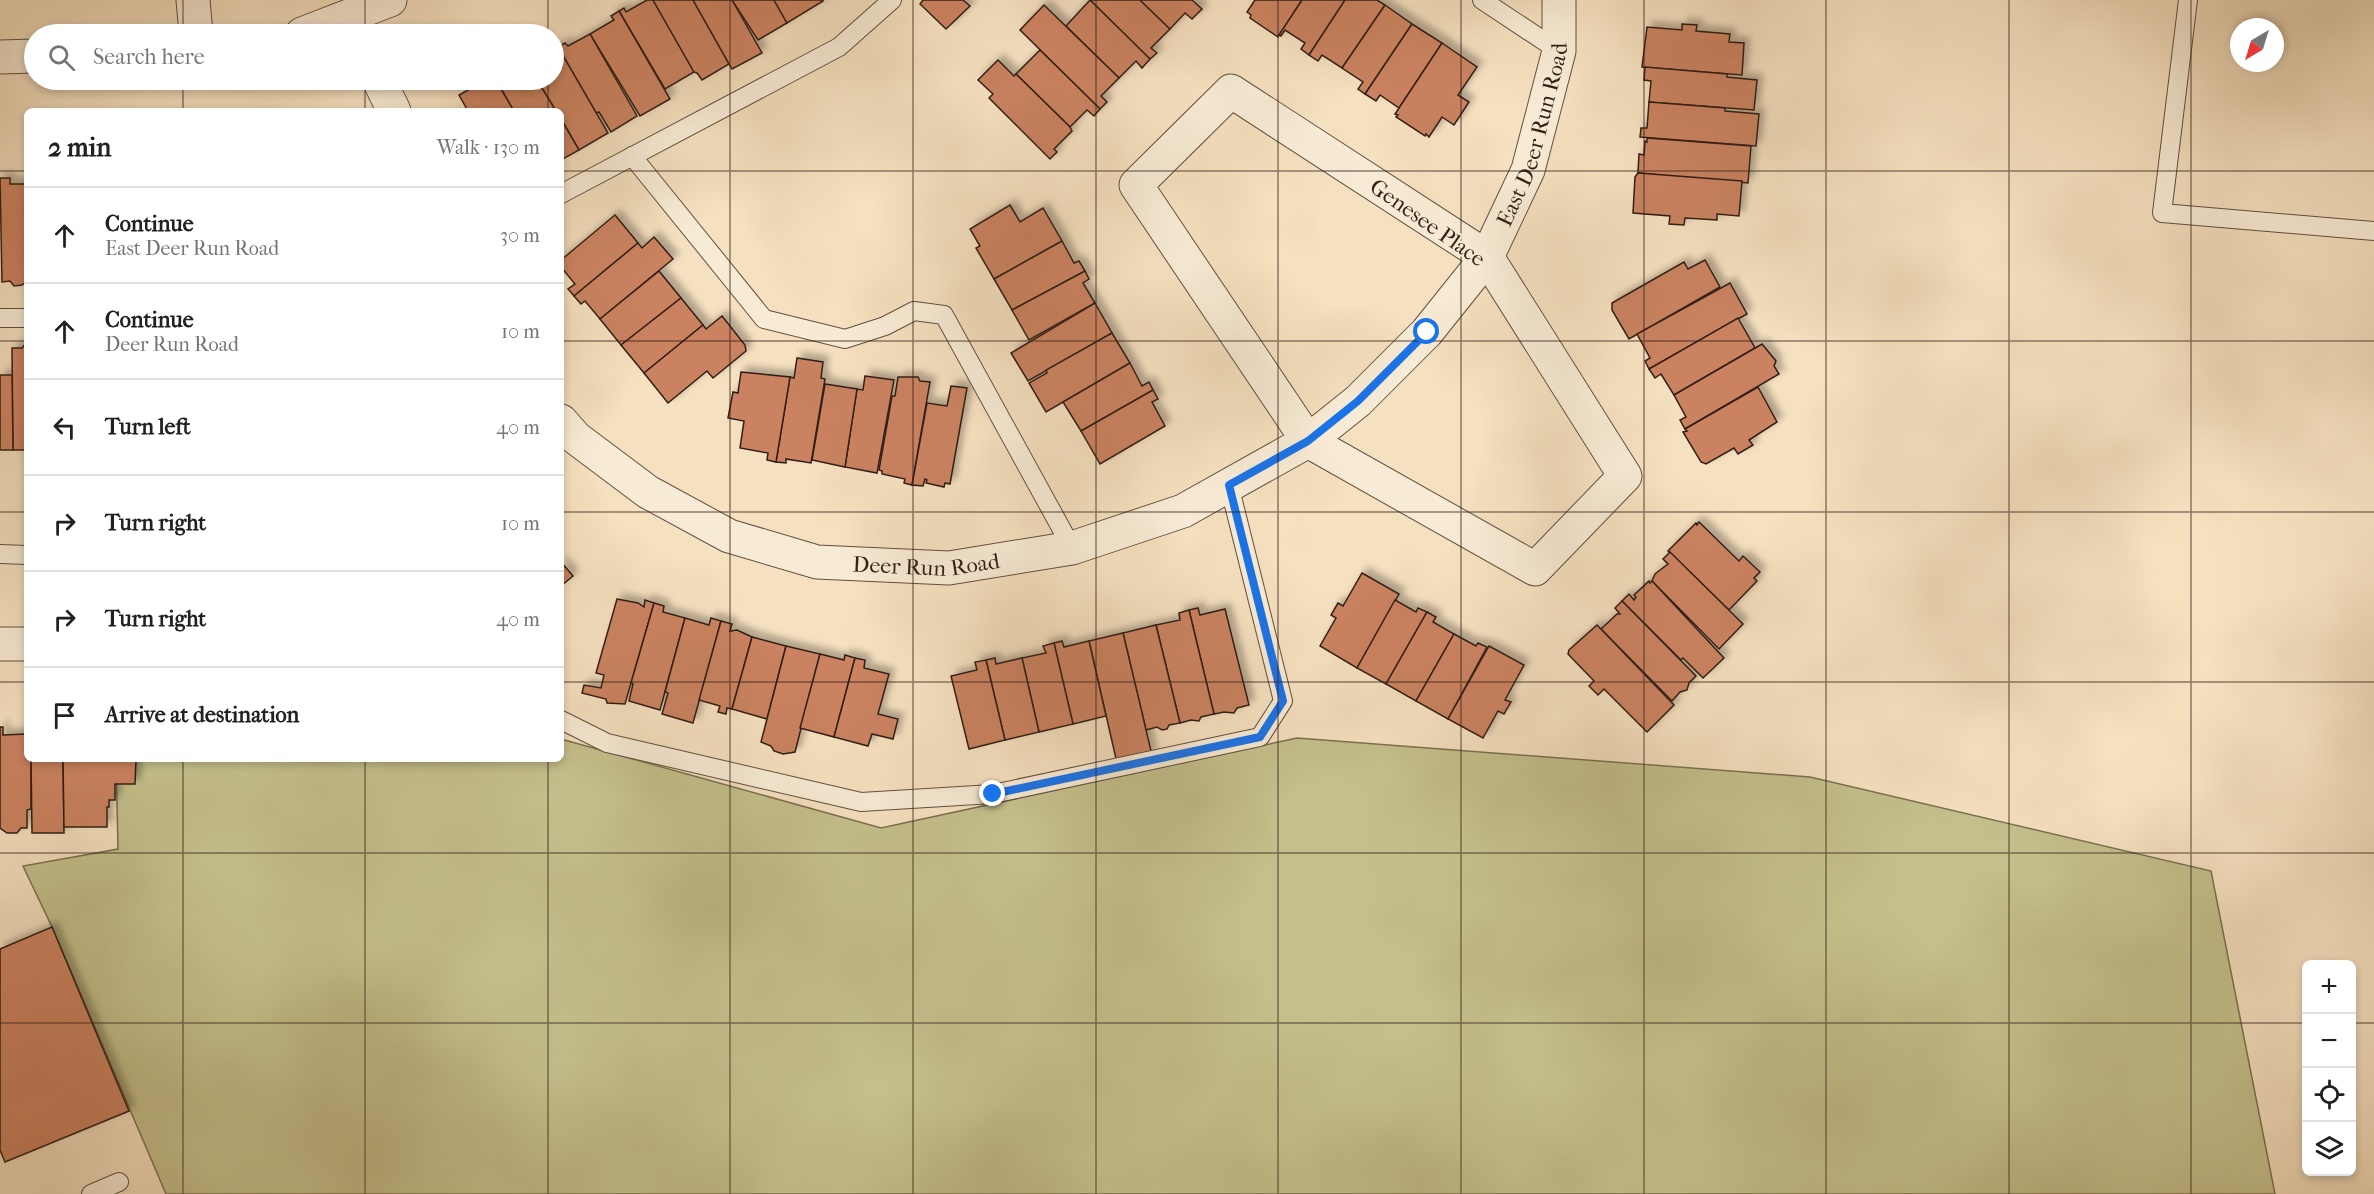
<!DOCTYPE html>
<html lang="en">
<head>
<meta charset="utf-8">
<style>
  body { margin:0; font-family:"IM FELL French Canon",serif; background:#f2f2f2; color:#202124 }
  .controls { position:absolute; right:18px; bottom:18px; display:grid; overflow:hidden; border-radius:9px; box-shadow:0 3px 9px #0003 }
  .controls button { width:54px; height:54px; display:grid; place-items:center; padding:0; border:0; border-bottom:2px solid #e0e0e0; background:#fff; color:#202124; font:30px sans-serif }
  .compass { position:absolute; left:2230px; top:18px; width:54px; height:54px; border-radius:50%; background:#fff; box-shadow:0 3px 9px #0003; rotate:218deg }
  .stop { position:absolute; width:18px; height:18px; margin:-14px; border:4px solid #1a73e8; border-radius:50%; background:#fff }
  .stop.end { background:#1a73e8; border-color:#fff; box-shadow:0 2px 6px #0008 }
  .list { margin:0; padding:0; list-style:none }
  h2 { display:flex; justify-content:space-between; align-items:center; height:78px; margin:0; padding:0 24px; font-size:26px }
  h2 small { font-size:20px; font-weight:400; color:#757577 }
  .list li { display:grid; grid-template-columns:39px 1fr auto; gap:18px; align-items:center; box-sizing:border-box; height:96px; padding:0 24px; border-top:2px solid #e0e0e0 }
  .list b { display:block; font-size:22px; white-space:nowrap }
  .list p { margin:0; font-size:20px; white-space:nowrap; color:#757577 }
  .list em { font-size:20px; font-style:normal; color:#757577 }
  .icon { flex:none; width:33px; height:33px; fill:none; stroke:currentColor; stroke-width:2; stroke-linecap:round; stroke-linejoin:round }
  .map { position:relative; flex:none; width:2374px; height:1194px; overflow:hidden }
  .search { position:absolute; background:#fff; box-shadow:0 3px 9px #0003; left:24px; top:24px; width:540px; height:66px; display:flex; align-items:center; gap:15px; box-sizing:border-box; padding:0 21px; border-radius:33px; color:#757577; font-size:22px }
  .panel { position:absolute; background:#fff; box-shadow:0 3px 9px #0003; left:24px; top:108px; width:540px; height:654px; border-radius:9px }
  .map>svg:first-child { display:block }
  .green { fill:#c4c08c; stroke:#7a7050; stroke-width:1.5 }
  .building { fill:#ca8261; stroke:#311f15; stroke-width:1.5; filter:url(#shadow) }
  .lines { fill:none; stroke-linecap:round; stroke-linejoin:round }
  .lane-casing { stroke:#624f40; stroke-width:20 }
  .street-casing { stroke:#624f40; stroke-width:35 }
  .lane { stroke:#f8ebd5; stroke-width:18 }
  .street { stroke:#f8ebd5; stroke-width:33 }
  .route { stroke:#1a73e8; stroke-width:8 }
  .grid { fill:none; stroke:#311f15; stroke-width:1.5; stroke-opacity:0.55 }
  .labels { text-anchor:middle; stroke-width:4.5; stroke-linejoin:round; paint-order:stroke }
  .street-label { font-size:22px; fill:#311f15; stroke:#f8ebd5 }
</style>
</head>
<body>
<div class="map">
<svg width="2374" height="1194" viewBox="0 0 2374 1194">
  <defs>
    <filter id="shadow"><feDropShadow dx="5.5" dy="-5.5" stdDeviation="3" flood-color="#0004"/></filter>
  </defs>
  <rect width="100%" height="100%" fill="#f5e0bf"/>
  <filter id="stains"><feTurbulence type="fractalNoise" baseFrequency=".00333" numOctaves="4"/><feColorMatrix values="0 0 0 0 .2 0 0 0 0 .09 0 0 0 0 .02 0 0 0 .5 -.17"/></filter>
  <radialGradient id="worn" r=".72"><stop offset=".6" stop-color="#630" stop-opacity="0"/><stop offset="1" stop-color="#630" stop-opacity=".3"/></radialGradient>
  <path class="green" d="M1297 738 1810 777 2211 871 2275 1194H166L52 927 23 866 118 849 116 759H561V739L881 828Z"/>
  <g class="building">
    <path d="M647 0H653L694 72 665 89 619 11 624 8 626 12Z"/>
    <path d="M653 0H693L729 64 702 80 697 73 694 72Z"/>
    <path d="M693 0H732L762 53 732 69Z"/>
    <path d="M732 0H774L787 23 758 40Z"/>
    <path d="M774 0H823V1L787 23Z"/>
    <path d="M923 0H963L970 6 946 29 920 4Z"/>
    <path d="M1090 0H1140L1170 29 1151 48 1157 53 1150 59Z"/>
    <path d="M1090 0 1150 59 1142 68 1136 61 1119 78 1066 26Z"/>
    <path d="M1140 0H1192L1202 9 1192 19 1185 13 1170 29Z"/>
    <path d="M1255 0H1302L1278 37 1250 18 1251 15 1247 12Z"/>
    <path d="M1302 0H1345L1309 55 1301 49 1305 43 1285 30 1281 36 1279 35Z"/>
    <path d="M1345 0H1377L1385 5 1342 68 1322 55 1318 61 1309 55Z"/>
    <path d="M1044 5 1119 78 1101 96 1107 102 1100 109 1020 30Z"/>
    <path d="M1385 5 1412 24 1365 94 1358 89 1363 82 1342 68Z"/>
    <path d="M619 11 670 99 640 116 590 34 614 20 611 16Z"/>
    <path d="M1412 24 1442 43 1399 108 1380 95 1376 101 1365 94Z"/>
    <path d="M1682 24 1697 25 1696 31 1730 34 1729 42 1744 43 1742 75 1642 67 1647 27 1682 30Z"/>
    <path d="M590 34 637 116 611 132 599 112 596 113 558 47 565 43 568 46Z"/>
    <path d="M1442 43 1477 67 1458 95 1469 102 1454 125 1442 117 1429 137 1426 134 1425 136 1396 117 1398 115 1395 114Z"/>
    <path d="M558 47 608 133 579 150 561 119V111H556L537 80H554V50Z"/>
    <path d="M1040 50 1100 109 1094 116 1087 110 1070 127 1016 74Z"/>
    <path d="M998 60 1014 76 1016 74 1070 127 1072 131 1054 149 1057 152 1050 159 989 98 993 94 978 80Z"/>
    <path d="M1645 67 1727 74V77L1757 80 1754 110 1649 102 1651 81 1644 80Z"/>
    <path d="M486 80H496L514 111H468L459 95Z"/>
    <path d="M496 80H537L556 111H514Z"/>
    <path d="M1649 102 1725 108V111L1759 114 1756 146 1640 137 1641 128H1647Z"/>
    <path d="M561 119 579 150 561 160Z"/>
    <path d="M1647 138 1751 146 1748 183 1638 173 1639 154 1644 155 1645 141 1647 142Z"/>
    <path d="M1638 173 1742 181 1739 216 1717 214V220L1685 218 1684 225 1669 224 1670 216 1633 213 1635 177Z"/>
    <path d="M0 178H10V184H27V281L22 285 14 286 10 281 2 282Z"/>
    <path d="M1010 205 1020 222 1043 208 1062 241 994 279 976 248 980 246 970 229Z"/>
    <path d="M615 215 638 243 574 296 568 289 575 284 561 267V260Z"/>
    <path d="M654 237 673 259 600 319 585 301 581 304 574 296 638 243 642 248Z"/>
    <path d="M1062 241 1074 263 1079 261 1085 271 1012 310 994 279Z"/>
    <path d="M1705 260 1720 287 1629 339 1612 310V303L1684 262 1688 269Z"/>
    <path d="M659 271 681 298 621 345 600 319Z"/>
    <path d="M1085 271 1089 279 1083 283 1095 303 1029 340 1012 310Z"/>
    <path d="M1730 283 1747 314 1649 369 1645 361 1650 358 1637 334Z"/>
    <path d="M681 298 703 325 644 373 621 345Z"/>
    <path d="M1095 303 1112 333 1028 381 1011 353Z"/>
    <path d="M722 316 745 345 746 351 713 378 707 371 668 403 644 373 703 325 706 329Z"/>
    <path d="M1738 318 1755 348 1674 395 1661 374 1655 378 1649 369Z"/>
    <path d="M1112 333 1130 363 1046 412 1029 383 1047 373 1046 370Z"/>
    <path d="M26 343 27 450H13L12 348H22Z"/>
    <path d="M1762 344 1776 361 1774 366 1779 374 1685 429 1680 420 1686 417 1674 395Z"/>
    <path d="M797 358 823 362 821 378 825 379 811 463 786 459V463L776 462 790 377 794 378Z"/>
    <path d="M1130 363 1142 386 1149 382 1153 390 1081 431 1063 402Z"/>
    <path d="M741 372 790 377 776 462 767 460 768 453 740 448 744 421 728 418 733 392 738 393Z"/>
    <path d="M0 375H12L13 450H0Z"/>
    <path d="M865 376 894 380 877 473 845 467 857 389 863 390Z"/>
    <path d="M898 377H918L920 381 930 382 912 485 904 483 905 479 882 474V471L879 470 892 396H895Z"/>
    <path d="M825 384 857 389 845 467 812 460Z"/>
    <path d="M951 386 967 388 950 484 945 483 944 487 926 483 927 480 925 479 923 486 912 485 927 403 947 406Z"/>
    <path d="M1758 387 1777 422 1749 440 1753 445 1738 454 1734 448 1706 464 1701 462 1683 432 1687 431 1685 429Z"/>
    <path d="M1153 390 1158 399 1152 402 1165 426 1100 464 1081 431Z"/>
    <path d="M1699 522 1739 561 1743 556 1760 572 1754 578 1757 581 1729 610 1668 551 1696 523 1697 525Z"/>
    <path d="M1670 552 1743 624 1719 649 1652 581 1655 574 1668 564 1663 559Z"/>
    <path d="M561 562 573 576 561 586Z"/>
    <path d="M1362 573 1399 594 1357 668 1320 646 1336 618 1331 615 1338 603 1343 606Z"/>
    <path d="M1649 581 1650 583 1652 581 1724 658 1703 678 1683 658 1681 660 1622 601 1629 594 1634 600 1636 597 1634 595Z"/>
    <path d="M617 599 638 603 644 607 645 600 654 603 625 704 607 703 606 699 582 693 584 685 601 688 604 675 596 673Z"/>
    <path d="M1395 600 1416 612 1418 608 1427 612 1386 684 1357 668Z"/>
    <path d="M1622 601 1696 676 1689 683 1687 690 1680 692 1672 701 1601 629 1617 614H1620L1615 608Z"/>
    <path d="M654 603 664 606 663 612 685 618 660 710 629 701 633 684 631 683Z"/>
    <path d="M1198 608 1200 615 1225 609 1249 705 1237 708 1234 713 1224 712 1214 714 1189 610Z"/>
    <path d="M1189 610 1214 714 1201 717 1199 721 1191 720 1180 723 1156 625 1180 620 1179 613Z"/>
    <path d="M1427 612 1436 617 1433 622 1454 634 1416 701 1386 684Z"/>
    <path d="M685 618 709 625 711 618 721 621 693 723 662 714 668 693 665 692Z"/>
    <path d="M721 621 732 624 730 631 737 630 752 637 732 709 727 708 726 714 718 712 720 706 699 700Z"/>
    <path d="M1156 625 1180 723 1169 725 1167 729 1162 730 1157 727 1146 730 1123 633Z"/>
    <path d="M1597 625 1674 705 1647 732 1604 689 1598 695 1589 686 1594 681 1568 654 1569 650Z"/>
    <path d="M1123 633 1152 755 1117 763 1089 641Z"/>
    <path d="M1454 634 1476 646 1478 643 1487 647 1448 719 1416 701Z"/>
    <path d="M752 637 786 646 767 719 732 709Z"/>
    <path d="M1062 641 1064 647 1089 641 1106 716 1073 724 1054 643Z"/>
    <path d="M1054 643 1073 724 1039 732 1022 658 1046 653 1043 646Z"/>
    <path d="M786 646 820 654 795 752 783 754 774 751 771 746 761 742Z"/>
    <path d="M1489 646 1524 665 1505 700 1511 702 1504 714 1498 711 1483 738 1448 719Z"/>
    <path d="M820 654 844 660 845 655 855 658 834 737 800 728Z"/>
    <path d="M855 658 865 660 864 668 889 674 878 714 898 719 893 739 872 734 868 746 834 737Z"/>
    <path d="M995 658 996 664 1022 658 1039 732 1005 740 986 660Z"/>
    <path d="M986 660 1005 740 969 749 951 676 977 670 975 662Z"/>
    <path d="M0 727H3V735L27 734V759H31V809L27 810V828H21L17 833H7L0 828Z"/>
    <path d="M31 759H63L64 833H32Z"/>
    <path d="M63 759 136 761 135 784H115V800H109V807H107V827H64Z"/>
    <path d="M52 927 129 1111 5 1162 0 1150V949Z"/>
  </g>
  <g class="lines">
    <g class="lane-casing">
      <g id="lane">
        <path d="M1482 0 1559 51"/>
        <path d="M2188 0 2162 213 2374 231"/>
        <path d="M632 156 764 319 845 339 885 326 914 311 944 315 1072 548"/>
        <path d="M561 194 839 47 892 0"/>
        <path d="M0 318H27"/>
        <path d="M0 554 27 555"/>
        <path d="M561 720 607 743 861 802 993 794 1260 737 1283 701 1229 485"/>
        <path d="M91 1194 119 1182"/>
      </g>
    </g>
    <g class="street-casing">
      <g id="street">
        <path d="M193 0 196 34"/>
        <path d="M302 34 390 0"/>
        <path d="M0 57 34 56"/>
        <path d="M379 80 394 111"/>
        <path d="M1231 91 1487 257 1625 476 1535 569 1308 441 1136 185Z"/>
        <path id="s1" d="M561 421 576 438 648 492 729 536 817 562 949 568 1072 548 1183 511 1308 441 1358 401 1427 332 1487 257 1528 170 1559 51V0"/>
        <path d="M0 644H27"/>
      </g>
    </g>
    <use href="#lane" class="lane"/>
    <use href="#street" class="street"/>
  </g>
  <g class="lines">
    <path class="route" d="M993 794 1260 737 1283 701 1229 485 1308 441 1358 401 1427 332"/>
  </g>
  <path class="grid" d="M183 0V34M365 0V34M548 0V34M730 0V1194M913 0V1194M1096 0V1194M1278 0V1194M1461 0V1194M1644 0V1194M1826 0V1194M2009 0V1194M2191 0V1194M183 80V111M365 80V111M548 80V111M0 171H27M561 171H2374M0 341H27M561 341H2374M0 512H27M561 512H2374M0 682H27M561 682H2374M183 759V1194M365 759V1194M548 759V1194M0 853H2374M0 1023H2306M2352 1023H2374"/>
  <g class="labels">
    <g class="street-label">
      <text dy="8" stroke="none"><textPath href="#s1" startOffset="1203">East Deer Run Road</textPath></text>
      <text transform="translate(1428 222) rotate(35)" y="8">Genesee Place</text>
      <text dy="8" stroke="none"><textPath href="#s1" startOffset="406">Deer Run Road</textPath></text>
    </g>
  </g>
  <rect width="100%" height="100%" filter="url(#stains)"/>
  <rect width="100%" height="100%" fill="url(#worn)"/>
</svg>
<div class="controls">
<button>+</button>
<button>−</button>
<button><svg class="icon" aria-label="locate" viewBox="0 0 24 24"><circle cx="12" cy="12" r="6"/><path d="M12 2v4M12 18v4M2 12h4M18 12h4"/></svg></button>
<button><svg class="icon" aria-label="layers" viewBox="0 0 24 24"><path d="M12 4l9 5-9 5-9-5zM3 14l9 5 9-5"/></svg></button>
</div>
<svg class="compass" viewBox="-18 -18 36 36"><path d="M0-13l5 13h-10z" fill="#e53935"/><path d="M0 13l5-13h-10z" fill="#757577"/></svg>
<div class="stop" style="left:1427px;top:332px"></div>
<div class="stop end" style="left:993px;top:794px"></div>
<div class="search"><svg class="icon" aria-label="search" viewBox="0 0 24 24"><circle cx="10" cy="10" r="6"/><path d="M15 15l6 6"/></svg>Search here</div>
<section class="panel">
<h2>2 min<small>Walk · 130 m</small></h2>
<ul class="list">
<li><svg class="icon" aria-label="ahead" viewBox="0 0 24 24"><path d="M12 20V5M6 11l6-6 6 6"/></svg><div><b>Continue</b><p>East Deer Run Road</p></div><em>30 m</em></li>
<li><svg class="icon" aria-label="ahead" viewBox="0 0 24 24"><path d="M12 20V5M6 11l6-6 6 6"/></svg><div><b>Continue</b><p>Deer Run Road</p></div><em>10 m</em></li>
<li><svg class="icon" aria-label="left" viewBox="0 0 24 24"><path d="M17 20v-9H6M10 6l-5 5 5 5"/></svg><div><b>Turn left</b></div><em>40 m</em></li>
<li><svg class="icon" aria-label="right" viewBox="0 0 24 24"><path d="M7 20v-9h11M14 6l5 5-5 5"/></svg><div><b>Turn right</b></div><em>10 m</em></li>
<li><svg class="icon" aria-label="right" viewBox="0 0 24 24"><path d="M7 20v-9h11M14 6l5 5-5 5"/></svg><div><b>Turn right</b></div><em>40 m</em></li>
<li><svg class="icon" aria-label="arrive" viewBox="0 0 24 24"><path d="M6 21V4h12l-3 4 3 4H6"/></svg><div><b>Arrive at destination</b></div></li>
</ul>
</section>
</div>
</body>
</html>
